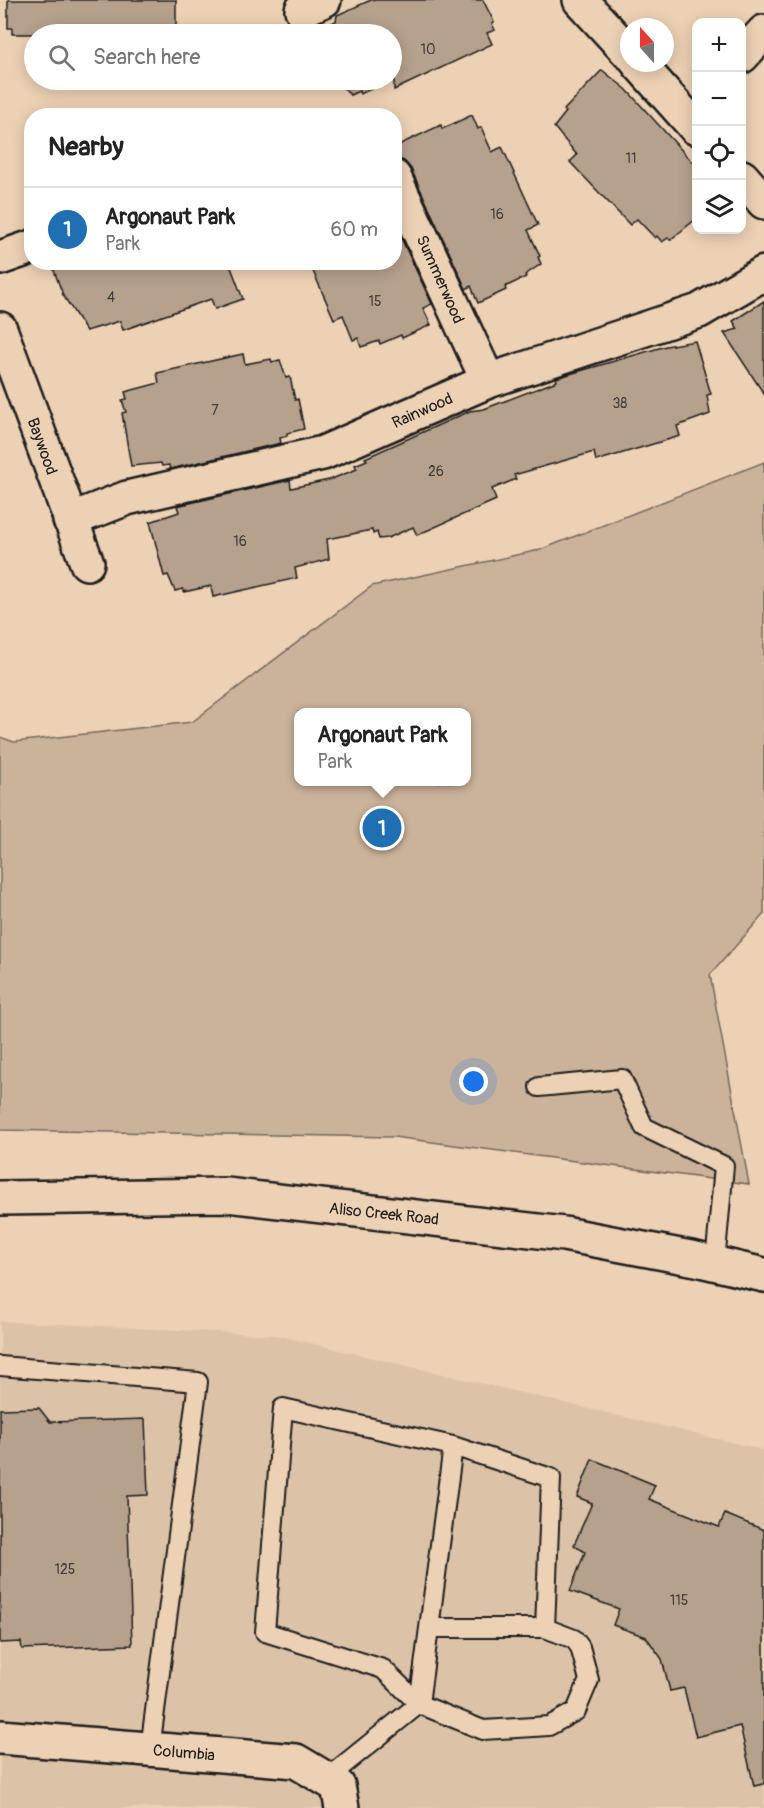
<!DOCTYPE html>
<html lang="en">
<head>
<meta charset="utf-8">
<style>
  body { margin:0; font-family:Pangolin,sans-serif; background:#f2f2f2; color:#222 }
  .controls { position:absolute; right:18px; top:18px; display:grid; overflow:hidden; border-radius:12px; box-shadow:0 3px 15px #0003 }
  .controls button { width:54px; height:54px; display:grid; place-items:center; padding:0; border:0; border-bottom:2px solid #e0e0e0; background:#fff; color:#222; font:30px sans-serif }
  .compass { position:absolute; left:620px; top:18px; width:54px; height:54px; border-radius:50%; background:#fff; box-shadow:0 3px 15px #0003; rotate:339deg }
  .you { position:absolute; left:474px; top:1082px; width:21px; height:21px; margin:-15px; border:4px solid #fff; border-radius:50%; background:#1a73e8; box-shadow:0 0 0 9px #1a73e833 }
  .badge { display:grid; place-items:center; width:39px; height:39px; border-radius:50%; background:#1f6fb2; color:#fff; font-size:20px; font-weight:700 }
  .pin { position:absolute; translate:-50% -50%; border:3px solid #fff; box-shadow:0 2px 6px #0006 }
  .popup { position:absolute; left:294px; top:708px; width:177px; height:78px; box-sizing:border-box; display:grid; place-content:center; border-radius:12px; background:#fff; filter:drop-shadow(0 2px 4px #0005); font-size:20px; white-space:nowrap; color:#767676 }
  .popup b { font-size:22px; color:#222 }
  .popup::after { content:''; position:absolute; left:50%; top:100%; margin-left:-12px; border:12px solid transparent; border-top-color:#fff }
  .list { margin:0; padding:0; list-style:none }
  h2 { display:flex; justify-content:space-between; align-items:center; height:78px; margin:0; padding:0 24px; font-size:26px }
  h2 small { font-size:20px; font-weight:400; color:#767676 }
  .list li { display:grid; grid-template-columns:39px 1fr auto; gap:18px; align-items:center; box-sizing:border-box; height:84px; padding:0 24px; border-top:2px solid #e0e0e0 }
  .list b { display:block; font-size:22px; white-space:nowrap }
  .list p { margin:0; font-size:20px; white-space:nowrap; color:#767676 }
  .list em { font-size:20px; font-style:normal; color:#767676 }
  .icon { flex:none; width:33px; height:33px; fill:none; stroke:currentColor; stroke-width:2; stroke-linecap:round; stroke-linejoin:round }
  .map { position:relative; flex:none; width:764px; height:1808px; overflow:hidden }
  .search { position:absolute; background:#fff; box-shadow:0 3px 15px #0003; left:24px; top:24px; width:378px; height:66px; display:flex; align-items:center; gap:15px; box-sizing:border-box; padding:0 21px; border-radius:33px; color:#767676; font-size:22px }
  .panel { position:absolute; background:#fff; box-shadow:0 3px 15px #0003; left:24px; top:108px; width:378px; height:162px; border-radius:24px }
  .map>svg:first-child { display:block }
  .built { fill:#dcc3a8 }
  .green { fill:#cbb39b; stroke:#74685c; stroke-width:1.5; fill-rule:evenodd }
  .building { fill:#b6a18d; stroke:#1c1c1c; stroke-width:1.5 }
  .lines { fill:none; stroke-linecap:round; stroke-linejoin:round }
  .service-casing { stroke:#1c1c1c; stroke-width:22 }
  .minor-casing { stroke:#1c1c1c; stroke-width:38 }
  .tertiary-casing { stroke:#1c1c1c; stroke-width:38 }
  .secondary-casing { stroke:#1c1c1c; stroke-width:38 }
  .service { stroke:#edd1b4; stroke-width:18 }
  .minor { stroke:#edd1b4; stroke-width:33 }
  .tertiary { stroke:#edd1b4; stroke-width:33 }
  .secondary { stroke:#edd1b4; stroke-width:33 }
  .labels { text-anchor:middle; stroke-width:4.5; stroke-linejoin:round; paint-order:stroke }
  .number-label { font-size:14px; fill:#423d38 }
  .street-label { font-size:16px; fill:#1c1c1c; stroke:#edd1b4 }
</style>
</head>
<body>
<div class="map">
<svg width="764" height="1808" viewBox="0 0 764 1808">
  <rect width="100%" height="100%" fill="#edd1b4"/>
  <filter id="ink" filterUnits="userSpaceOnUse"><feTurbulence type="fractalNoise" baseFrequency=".0167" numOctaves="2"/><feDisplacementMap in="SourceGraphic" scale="12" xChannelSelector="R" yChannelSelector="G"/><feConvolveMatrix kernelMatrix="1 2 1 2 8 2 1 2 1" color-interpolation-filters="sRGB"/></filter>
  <g filter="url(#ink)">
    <path class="built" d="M0 1321 276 1335 764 1450V1808H0Z"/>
    <path class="green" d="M764 462V914L710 975 749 1184 394 1137 0 1130V737L14 742 192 722 372 586 540 550ZM298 712H466V782H298Z"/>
    <g class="building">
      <path d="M8 0H176V31L173 32V34H12V28H8Z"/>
      <path d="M371 0H483L494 22 492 24 495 30 487 33 492 44 394 90V79L360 94 359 91 350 95 337 80H392V34H316L315 31 336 21 337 15Z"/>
      <path d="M602 70 626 89 696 166V219L670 240 668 238 662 242 657 236 655 238 637 219 630 225 570 162 577 155 554 127 566 112 564 110Z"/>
      <path d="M472 115 478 129 481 127 492 152 502 147 538 225 528 230 540 256 538 257 541 264 525 275 526 277 505 287 506 290 478 303 471 286 466 289 411 169 404 161 394 158V147L441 125 442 129Z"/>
      <path d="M394 223 432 304 423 308 431 325 402 338 401 335 380 344 379 341 361 347 358 338 353 340 343 315 334 319 309 262H394Z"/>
      <path d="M51 262H229L243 299 215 309 211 299 123 330 120 321 86 331 63 295Z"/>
      <path d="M764 301V394L724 333 738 329 733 321Z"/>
      <path d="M695 341 711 394 707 395 710 414 677 426 680 436 596 461 594 452 514 475 516 479 492 489 496 500 417 535 413 527 388 538 379 539 377 532 373 534 372 530 327 539 329 559 295 568 297 578 213 597 211 586 184 592 183 589 175 591 168 575 164 576 150 522 179 512 177 506 290 480 291 488 329 480 357 469 355 465 367 460 365 458 470 411 484 409 557 381 556 378 666 346Z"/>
      <path d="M243 354 245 364 271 359 272 362 280 360 286 378 290 377 295 400 298 399 304 429 287 433V436L280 438 281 443 170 469 169 465 162 466 161 463 131 466 122 413 126 412 122 400 127 399 125 392 159 383 157 373Z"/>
      <path d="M39 1408 50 1422 145 1419 148 1495 127 1496 132 1645 22 1649 21 1642 0 1643V1409Z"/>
      <path d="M592 1459 655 1485 649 1499 719 1527 725 1514 764 1530V1784L754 1786 740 1726 696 1737 684 1688 670 1691 662 1659 646 1637 613 1625 619 1609 570 1591 585 1552 574 1545 592 1503 577 1497Z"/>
    </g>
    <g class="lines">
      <g class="service-casing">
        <g id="service">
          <path d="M539 1087 622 1079 644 1127 724 1166 715 1263"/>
          <path d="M0 1366 198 1382 150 1749"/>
          <path d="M430 1628H545"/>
          <path d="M326 1779 419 1704 383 1669 265 1632 283 1408 453 1446 551 1478 545 1628 574 1639 580 1647 589 1680 576 1711 549 1726 483 1730 419 1704 453 1446"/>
        </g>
      </g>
      <g class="minor-casing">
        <g id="minor">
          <path d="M580 0 629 53"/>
          <path d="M302 10 324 0"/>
          <path d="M742 56 764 32"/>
          <path d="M638 63 696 128"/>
          <path d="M394 177 488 381"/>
          <path d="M742 177 764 202"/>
          <path d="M0 258 32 247"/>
          <path d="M0 329 87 563"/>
          <path d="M70 520 127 498 323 453 488 381 699 311 764 273"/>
        </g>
      </g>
      <g class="tertiary-casing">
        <path id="tertiary" d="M0 1737 296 1761 338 1786 342 1808"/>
      </g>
      <g class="secondary-casing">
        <path id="secondary" d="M0 1198 227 1195 564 1234 696 1259 764 1275"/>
      </g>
      <use href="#service" class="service"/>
      <use href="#minor" class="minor"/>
      <use href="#tertiary" class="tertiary"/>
      <use href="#secondary" class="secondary"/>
    </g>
  </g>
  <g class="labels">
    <g class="number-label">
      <text x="428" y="54">10</text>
      <text x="631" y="163">11</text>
      <text x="497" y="219">16</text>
      <text x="111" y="302">4</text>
      <text x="375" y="306">15</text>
      <text x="620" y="408">38</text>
      <text x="215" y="415">7</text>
      <text x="436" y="476">26</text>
      <text x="240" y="546">16</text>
      <text x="65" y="1574">125</text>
      <text x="679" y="1605">115</text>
    </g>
    <g class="street-label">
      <text transform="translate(441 279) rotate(66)" y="6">Summerwood</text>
      <text transform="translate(422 410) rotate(-24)" y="6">Rainwood</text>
      <text transform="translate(43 446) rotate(70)" y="6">Baywood</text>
      <text transform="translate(384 1213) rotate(6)" y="6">Aliso Creek Road</text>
      <text transform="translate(184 1752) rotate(5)" y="6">Columbia</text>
    </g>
  </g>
</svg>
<div class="controls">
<button>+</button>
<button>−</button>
<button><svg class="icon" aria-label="locate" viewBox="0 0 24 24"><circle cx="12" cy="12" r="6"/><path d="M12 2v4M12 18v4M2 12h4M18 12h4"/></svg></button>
<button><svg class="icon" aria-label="layers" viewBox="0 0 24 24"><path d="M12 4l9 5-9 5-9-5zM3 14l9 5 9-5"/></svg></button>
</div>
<svg class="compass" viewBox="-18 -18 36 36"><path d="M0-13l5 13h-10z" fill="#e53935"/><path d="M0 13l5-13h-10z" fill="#767676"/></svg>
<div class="you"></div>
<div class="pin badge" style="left:382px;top:828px">1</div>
<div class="popup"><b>Argonaut Park</b>Park</div>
<div class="search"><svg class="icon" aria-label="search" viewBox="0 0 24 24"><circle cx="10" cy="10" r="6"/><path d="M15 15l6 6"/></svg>Search here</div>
<section class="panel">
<h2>Nearby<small></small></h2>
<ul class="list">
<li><span class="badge">1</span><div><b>Argonaut Park</b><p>Park</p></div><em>60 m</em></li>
</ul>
</section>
</div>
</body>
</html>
